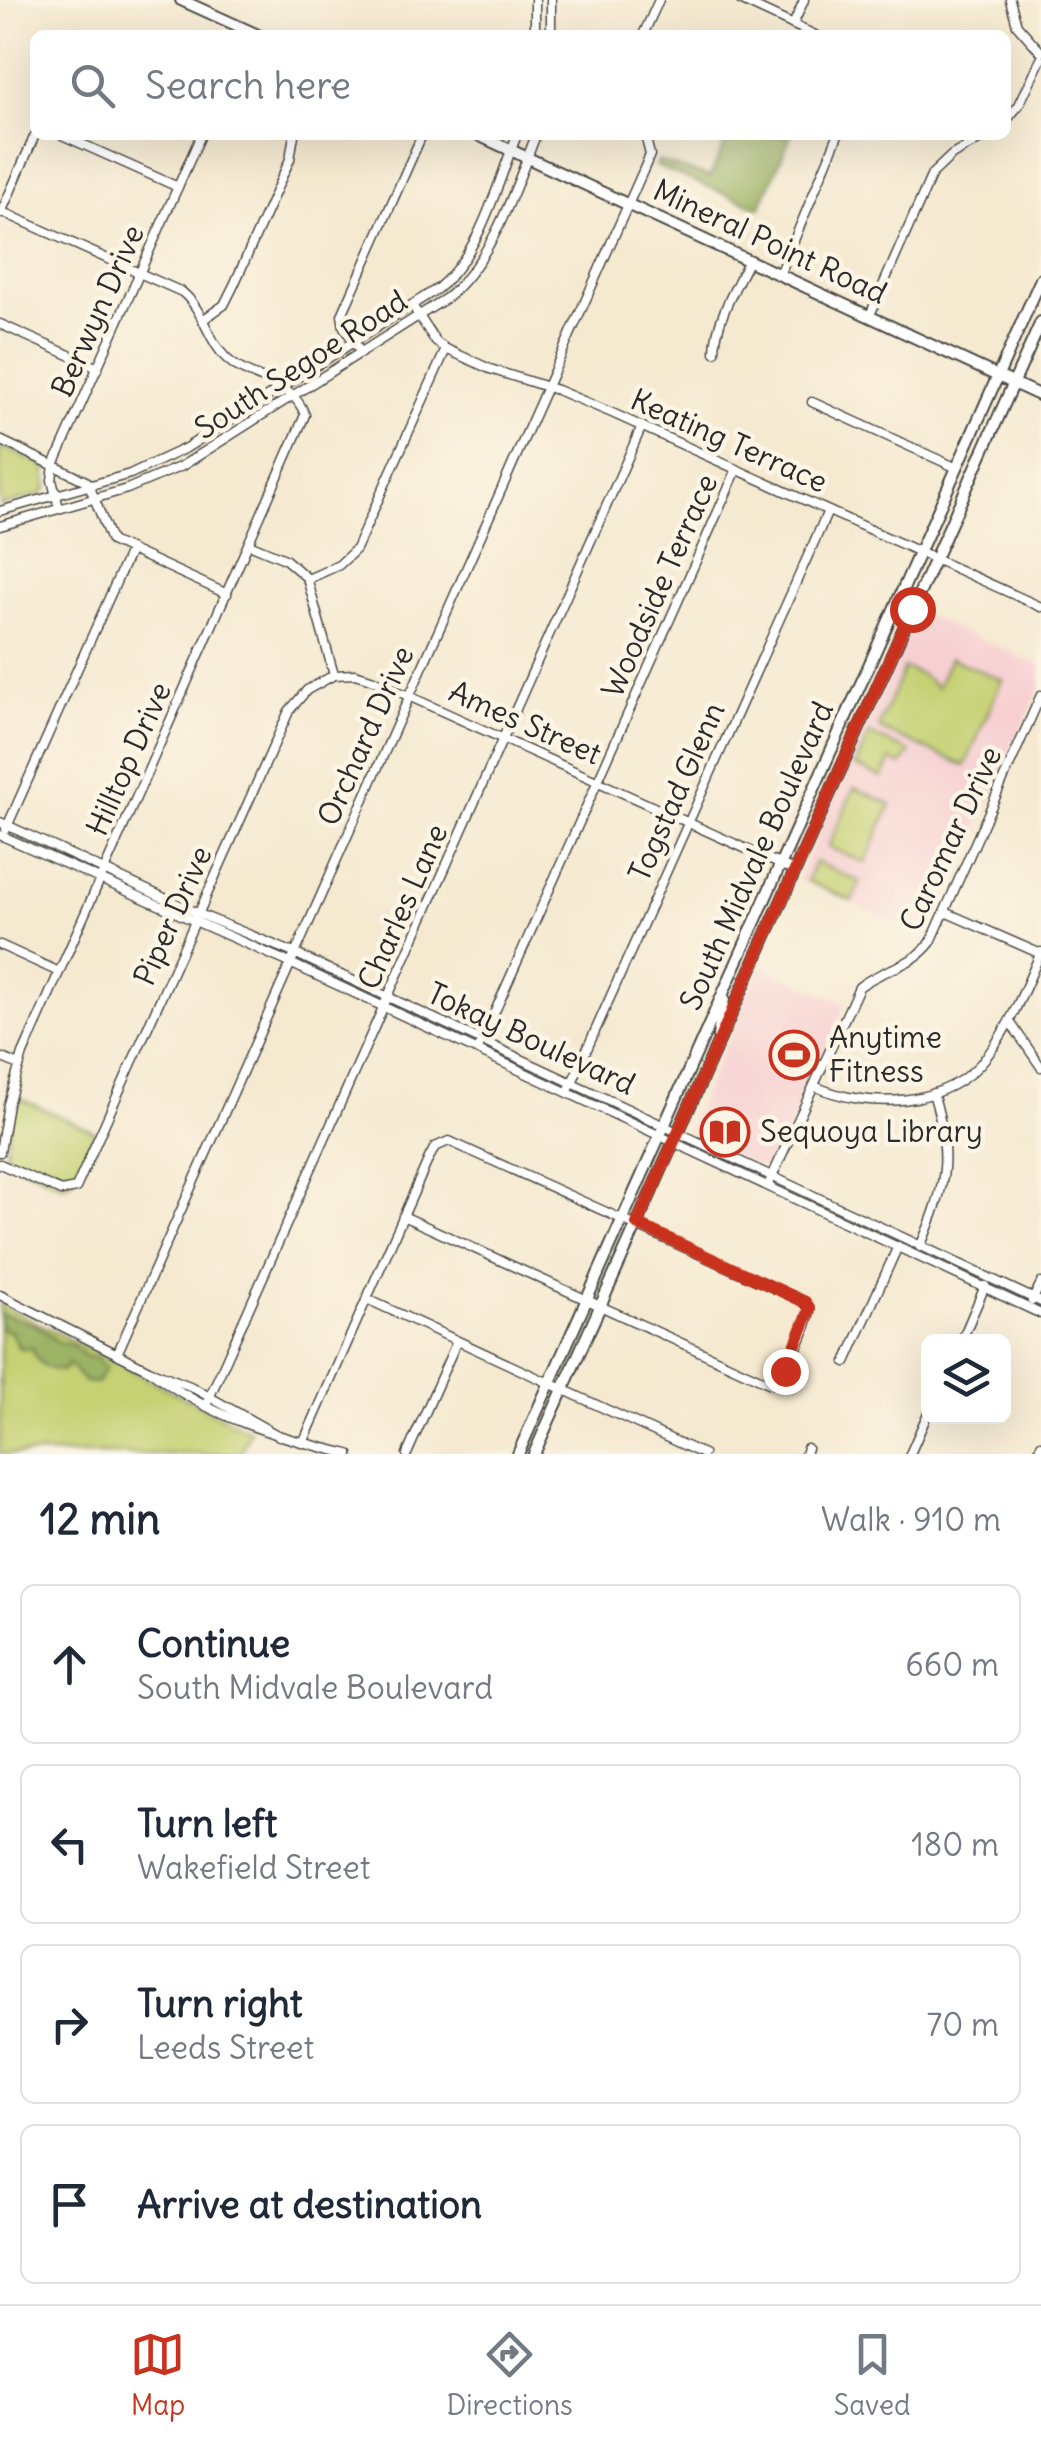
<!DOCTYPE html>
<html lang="en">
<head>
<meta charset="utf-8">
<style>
  body { margin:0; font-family:Delius,sans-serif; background:#f6f6f7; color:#1f2937 }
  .controls { position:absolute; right:30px; bottom:30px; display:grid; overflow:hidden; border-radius:15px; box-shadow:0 10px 40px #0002 }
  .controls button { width:90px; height:90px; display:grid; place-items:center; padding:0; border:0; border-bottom:2px solid #e0e1e3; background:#fff; color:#1f2937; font:50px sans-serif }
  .stop { position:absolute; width:30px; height:30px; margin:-22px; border:8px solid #c8321e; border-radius:50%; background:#fff }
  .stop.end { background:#c8321e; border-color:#fff; box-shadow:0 2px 10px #0008 }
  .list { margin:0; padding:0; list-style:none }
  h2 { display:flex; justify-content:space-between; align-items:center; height:130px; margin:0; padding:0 40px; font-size:42px }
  h2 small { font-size:32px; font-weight:400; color:#747a83 }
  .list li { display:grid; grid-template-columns:65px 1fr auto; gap:30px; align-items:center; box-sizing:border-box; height:160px; margin:0 20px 20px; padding:0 20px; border:2px solid #e0e1e3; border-radius:15px }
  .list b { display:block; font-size:38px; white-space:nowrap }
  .list p { margin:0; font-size:32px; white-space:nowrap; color:#747a83 }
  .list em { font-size:32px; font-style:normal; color:#747a83 }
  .icon { flex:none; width:55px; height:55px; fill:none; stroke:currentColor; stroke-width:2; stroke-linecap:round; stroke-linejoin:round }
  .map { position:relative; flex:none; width:1041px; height:1454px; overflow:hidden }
  .search { position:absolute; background:#fff; box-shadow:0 10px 40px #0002; left:30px; right:30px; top:30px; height:110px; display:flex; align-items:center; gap:25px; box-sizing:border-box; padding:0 35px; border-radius:15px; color:#747a83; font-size:38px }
  .sheet { height:850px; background:#fff }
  nav { display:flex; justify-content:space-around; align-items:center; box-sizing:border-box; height:140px; border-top:2px solid #e0e1e3; background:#fff; font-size:28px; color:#747a83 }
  nav a { display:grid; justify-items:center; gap:5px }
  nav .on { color:#c8321e }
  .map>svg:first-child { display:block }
  .built { fill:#f7cfd1 }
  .green { fill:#c5d173; stroke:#787e4f; stroke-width:2.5 }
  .forest { fill:#9cb365; stroke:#646f48; stroke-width:2.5 }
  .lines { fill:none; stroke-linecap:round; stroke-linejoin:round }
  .minor-casing { stroke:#494844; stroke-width:11 }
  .major-casing { stroke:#494844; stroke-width:14 }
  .minor { stroke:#fff; stroke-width:8 }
  .major { stroke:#fff; stroke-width:10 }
  .route { stroke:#c8321e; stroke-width:12 }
  .labels { text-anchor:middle; stroke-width:9; stroke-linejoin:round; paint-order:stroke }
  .street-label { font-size:30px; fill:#2b2b2b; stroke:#fcf5e5 }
  .poi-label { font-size:30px; fill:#2b2b2b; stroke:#fcf5e5; text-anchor:start }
</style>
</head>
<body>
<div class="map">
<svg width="1041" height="1454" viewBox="0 0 1041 1454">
  <rect width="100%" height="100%" fill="#fcf5e5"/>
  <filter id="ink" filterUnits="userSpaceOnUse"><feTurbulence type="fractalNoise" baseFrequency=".01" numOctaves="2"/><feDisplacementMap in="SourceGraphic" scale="20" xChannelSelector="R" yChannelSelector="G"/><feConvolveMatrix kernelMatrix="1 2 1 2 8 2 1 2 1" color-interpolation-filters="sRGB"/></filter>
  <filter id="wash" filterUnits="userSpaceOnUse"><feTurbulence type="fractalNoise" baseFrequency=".0048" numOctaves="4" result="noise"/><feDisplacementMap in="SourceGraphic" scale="40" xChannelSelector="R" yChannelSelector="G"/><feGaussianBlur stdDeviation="2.25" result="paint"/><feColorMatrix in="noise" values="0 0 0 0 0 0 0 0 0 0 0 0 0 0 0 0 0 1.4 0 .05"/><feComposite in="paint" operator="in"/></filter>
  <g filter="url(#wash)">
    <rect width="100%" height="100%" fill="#f5e9d0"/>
    <g class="built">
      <path d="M918 612 1041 666V685L928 937 798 879Z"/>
      <path d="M760 966 845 1003 815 1076 772 1167 767 1170 691 1135 688 1129Z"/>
    </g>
    <g class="green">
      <path d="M0 446 45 466 47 487 42 494 0 506Z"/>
      <path d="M950 658 1002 680 965 766 880 729 879 725 904 668 922 675 937 687Z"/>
      <path d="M869 734 910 752 901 765 891 760 882 778 855 766Z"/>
      <path d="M854 788 891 804 865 863 828 847Z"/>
      <path d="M815 862 860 882 852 901 807 881Z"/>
      <path d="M14 1096 95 1132 72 1181 63 1185 5 1159Z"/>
      <path d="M0 1304 250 1431 240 1454H0Z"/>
    </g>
    <g class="forest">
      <path d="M729 135H791L760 208 656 166 658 161 710 177Z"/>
      <path d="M0 1313 38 1326 58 1342 72 1345 85 1356 98 1359 106 1368 97 1383 85 1382 69 1364 62 1371C45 1369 38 1364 32 1348H19L10 1331 1 1329Z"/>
    </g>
  </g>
  <g filter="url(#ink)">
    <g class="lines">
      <g class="minor-casing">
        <g id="minor">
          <path d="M535 0V35"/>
          <path d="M551 0V35"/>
          <path d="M740 0 815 35"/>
          <path d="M1010 0 1017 25 1041 52"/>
          <path d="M793 25 804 0"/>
          <path d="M643 35 659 0"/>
          <path d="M1006 121 1019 105 1041 59"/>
          <path d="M62 135 178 187"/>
          <path d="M0 211 182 292C204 310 206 337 225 357 249 382 292 378 305 415L23 1054 8 1104 0 1152"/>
          <path d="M1 213 35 135"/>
          <path d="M780 274 838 135"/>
          <path d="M412 305 436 342 446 349 490 369 557 390 612 413 1041 607"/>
          <path d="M870 315 932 174 952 155 988 135"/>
          <path d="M204 319 224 305 234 285 290 159 294 135"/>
          <path d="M0 324 98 368"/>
          <path d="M715 352C715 322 736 286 749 260"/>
          <path d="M361 353 344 327 342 315 422 135"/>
          <path d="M812 402 957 468"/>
          <path d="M0 440 88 482 111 541 227 594"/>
          <path d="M59 508 52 480 54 465 201 135"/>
          <path d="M0 511 130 474 186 448 437 289C481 253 496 186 517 135"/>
          <path d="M0 526 127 489 182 466 445 299C493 260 514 191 536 135"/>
          <path d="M249 544 285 559 307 578 334 675 355 674 371 679 795 871"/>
          <path d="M308 579 339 565 356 549 446 349"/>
          <path d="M0 822 199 914 294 953 1041 1302"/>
          <path d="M6 829 130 551"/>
          <path d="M0 835 290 963 1041 1314"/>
          <path d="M945 912 1041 954"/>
          <path d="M0 945 59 972"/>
          <path d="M1010 1022 1041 1067"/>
          <path d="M480 1045 737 469"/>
          <path d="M0 1057 19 1065"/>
          <path d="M814 1086C869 1110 947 1108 987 1056 1011 1025 1025 988 1041 952"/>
          <path d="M570 1087 828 511"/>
          <path d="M0 1164 61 1191 76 1188 289 711 307 690 334 675"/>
          <path d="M770 1181 859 987C882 968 913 967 931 942L1041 695"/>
          <path d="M920 1247C946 1187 953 1157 933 1093"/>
          <path d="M0 1295 149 1370 190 1386 279 1436"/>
          <path d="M367 1299 703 1454"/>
          <path d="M1032 1301 1041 1283"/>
          <path d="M961 1342 985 1286"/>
          <path d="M117 1354 643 171 650 155 645 135"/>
          <path d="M846 1362 898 1246"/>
          <path d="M152 1372C209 1417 280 1438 349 1454"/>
          <path d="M206 1405 642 426"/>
          <path d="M303 1443 429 1158 435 1147 449 1141 805 1302 810 1309C808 1327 787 1377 771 1384L403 1216"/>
          <path d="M407 1454 457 1341"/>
          <path d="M805 1454 807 1448"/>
          <path d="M910 1454 928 1413"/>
          <path d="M1037 1454 1041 1445"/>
        </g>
      </g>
      <g class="major-casing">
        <g id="major">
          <path d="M181 0 258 35"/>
          <path d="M478 135 1041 396"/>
          <path d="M718 1036 724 999"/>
          <path d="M518 1454 1041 279"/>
          <path d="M534 1454 1041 322"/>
        </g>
      </g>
      <use href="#minor" class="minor"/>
      <use href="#major" class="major"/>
    </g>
  </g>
  <g class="lines" filter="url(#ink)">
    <path class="route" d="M785 1371 810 1309 805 1302 637 1224 912 609"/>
  </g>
  <defs>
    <g id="stadium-ring" transform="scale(2.5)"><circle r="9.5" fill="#fcf5e5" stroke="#c8321e" stroke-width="1.5"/><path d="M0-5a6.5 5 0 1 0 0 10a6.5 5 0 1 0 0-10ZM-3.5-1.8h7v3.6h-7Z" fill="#c8321e"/></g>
    <g id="library-ring" transform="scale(2.5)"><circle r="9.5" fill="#fcf5e5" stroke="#c8321e" stroke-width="1.5"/><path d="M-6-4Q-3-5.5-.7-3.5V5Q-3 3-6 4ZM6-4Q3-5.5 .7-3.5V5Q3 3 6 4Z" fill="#c8321e"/></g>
  </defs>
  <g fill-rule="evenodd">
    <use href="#stadium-ring" x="794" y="1055"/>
    <use href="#library-ring" x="725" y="1132"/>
  </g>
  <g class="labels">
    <g class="street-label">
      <text transform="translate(770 242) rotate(25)" y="10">Mineral Point Road</text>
      <text transform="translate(98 311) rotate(-66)" y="10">Berwyn Drive</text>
      <text transform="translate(301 365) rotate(-33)" y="10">South Segoe Road</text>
      <text transform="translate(729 441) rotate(24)" y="10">Keating Terrace</text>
      <text transform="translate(660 586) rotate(-66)" y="10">Woodside Terrace</text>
      <text transform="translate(525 723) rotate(24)" y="10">Ames Street</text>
      <text transform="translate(366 736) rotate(-66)" y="10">Orchard Drive</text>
      <text transform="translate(129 759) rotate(-66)" y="10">Hilltop Drive</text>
      <text transform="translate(677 792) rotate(-66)" y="10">Togstad Glenn</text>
      <text transform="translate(951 839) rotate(-65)" y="10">Caromar Drive</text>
      <text transform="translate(757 856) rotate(-66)" y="10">South Midvale Boulevard</text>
      <text transform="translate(403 907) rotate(-66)" y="10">Charles Lane</text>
      <text transform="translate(173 916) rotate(-66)" y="10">Piper Drive</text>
      <text transform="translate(531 1039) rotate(25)" y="10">Tokay Boulevard</text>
    </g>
    <g class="poi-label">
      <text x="829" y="1048">Anytime<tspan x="829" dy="34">Fitness</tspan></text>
      <text x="760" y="1142">Sequoya Library</text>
    </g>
  </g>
</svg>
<div class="controls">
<button><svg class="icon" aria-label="layers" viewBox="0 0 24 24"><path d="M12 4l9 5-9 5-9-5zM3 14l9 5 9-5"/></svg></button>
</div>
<div class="stop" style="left:912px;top:609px"></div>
<div class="stop end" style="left:785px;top:1371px"></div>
<div class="search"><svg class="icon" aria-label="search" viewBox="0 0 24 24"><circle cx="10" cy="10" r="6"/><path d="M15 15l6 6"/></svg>Search here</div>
</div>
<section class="sheet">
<h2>12 min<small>Walk · 910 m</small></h2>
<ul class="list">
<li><svg class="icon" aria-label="ahead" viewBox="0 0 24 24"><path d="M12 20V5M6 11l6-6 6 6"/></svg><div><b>Continue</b><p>South Midvale Boulevard</p></div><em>660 m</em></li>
<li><svg class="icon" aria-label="left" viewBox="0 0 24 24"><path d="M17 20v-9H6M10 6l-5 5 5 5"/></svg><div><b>Turn left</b><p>Wakefield Street</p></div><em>180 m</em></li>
<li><svg class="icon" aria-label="right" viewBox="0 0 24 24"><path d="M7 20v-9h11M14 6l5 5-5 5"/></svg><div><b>Turn right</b><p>Leeds Street</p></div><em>70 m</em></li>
<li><svg class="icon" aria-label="arrive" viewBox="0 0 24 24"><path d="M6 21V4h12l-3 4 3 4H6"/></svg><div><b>Arrive at destination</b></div></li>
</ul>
</section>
<nav>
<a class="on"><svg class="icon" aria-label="map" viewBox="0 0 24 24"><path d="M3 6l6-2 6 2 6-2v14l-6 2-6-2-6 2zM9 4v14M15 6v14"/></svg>Map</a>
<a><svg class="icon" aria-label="directions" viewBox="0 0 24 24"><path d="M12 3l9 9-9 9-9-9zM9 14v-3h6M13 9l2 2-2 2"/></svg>Directions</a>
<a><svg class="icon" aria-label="saved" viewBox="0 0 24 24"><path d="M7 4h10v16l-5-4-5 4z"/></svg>Saved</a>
</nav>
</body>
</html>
